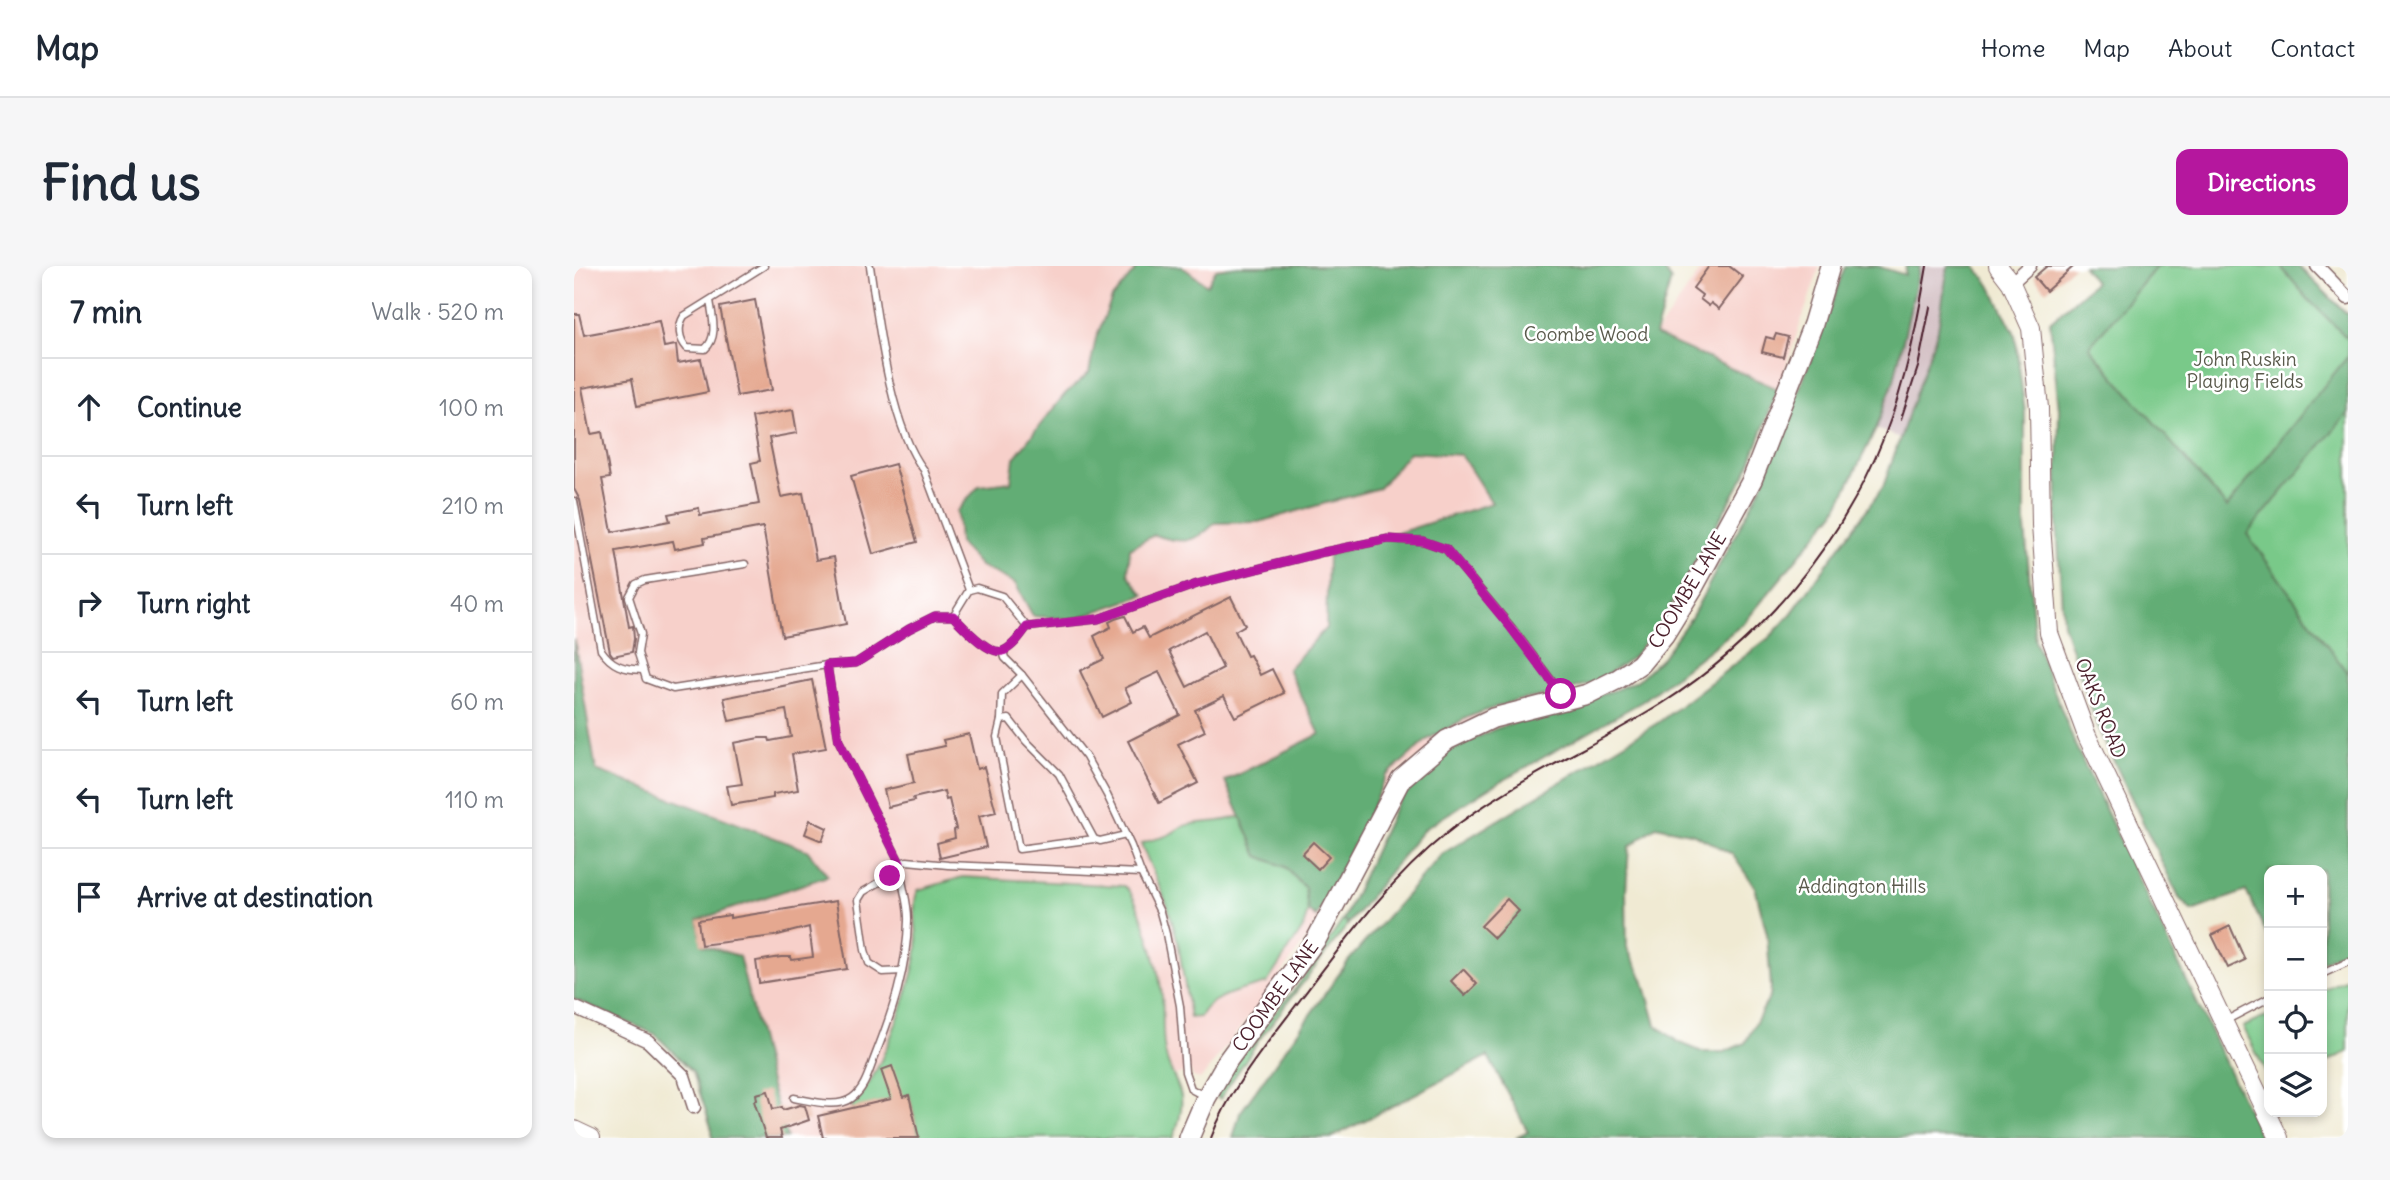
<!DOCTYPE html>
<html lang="en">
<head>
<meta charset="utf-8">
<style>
  body { margin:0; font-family:Delius,sans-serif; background:#f6f6f7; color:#1f2937 }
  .controls { position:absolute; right:21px; bottom:21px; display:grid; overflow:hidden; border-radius:14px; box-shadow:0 4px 10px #0003 }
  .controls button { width:63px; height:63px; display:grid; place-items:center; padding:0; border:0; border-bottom:2px solid #e0e1e3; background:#fff; color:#1f2937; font:35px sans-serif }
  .stop { position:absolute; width:21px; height:21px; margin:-16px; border:5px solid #b5179e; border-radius:50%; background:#fff }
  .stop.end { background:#b5179e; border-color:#fff; box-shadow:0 2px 7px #0008 }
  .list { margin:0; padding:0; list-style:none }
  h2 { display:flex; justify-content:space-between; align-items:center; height:91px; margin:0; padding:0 28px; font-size:30px }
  h2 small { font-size:23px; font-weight:400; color:#747a83 }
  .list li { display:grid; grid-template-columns:46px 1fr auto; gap:21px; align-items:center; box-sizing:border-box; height:98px; padding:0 28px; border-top:2px solid #e0e1e3 }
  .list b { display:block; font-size:26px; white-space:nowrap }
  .list em { font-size:23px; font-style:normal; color:#747a83 }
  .icon { flex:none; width:38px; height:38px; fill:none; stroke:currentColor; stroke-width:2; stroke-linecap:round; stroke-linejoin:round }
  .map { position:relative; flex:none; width:1774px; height:872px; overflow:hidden; border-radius:14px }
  header { display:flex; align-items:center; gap:42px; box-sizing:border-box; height:98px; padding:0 35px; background:#fff; border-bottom:2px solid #e0e1e3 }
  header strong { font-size:33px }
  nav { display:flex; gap:38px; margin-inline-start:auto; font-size:24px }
  .intro { display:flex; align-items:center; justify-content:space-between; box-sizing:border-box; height:168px; padding:0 42px }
  h1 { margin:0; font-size:49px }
  .button { padding:18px 32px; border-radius:14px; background:#b5179e; color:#fff; font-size:24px; font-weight:700 }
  main { display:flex; gap:42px; padding:0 42px }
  aside { flex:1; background:#fff; border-radius:14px; box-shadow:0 4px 10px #0003 }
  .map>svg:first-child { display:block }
  .built { fill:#f7d0ca }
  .industrial { fill:#d2bec2 }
  .green { fill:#79c989; stroke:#62745a; stroke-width:2 }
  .forest { fill:#62ad75; stroke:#566650; stroke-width:2; fill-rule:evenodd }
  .building { fill:#e5a890; fill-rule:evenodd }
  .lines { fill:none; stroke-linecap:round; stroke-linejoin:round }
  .lane-casing { stroke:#846666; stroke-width:9 }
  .street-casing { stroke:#846666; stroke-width:15 }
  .secondary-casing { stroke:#846666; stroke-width:20 }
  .primary-casing { stroke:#846666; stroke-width:22 }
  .lane { stroke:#fff; stroke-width:6 }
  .street { stroke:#fff; stroke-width:12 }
  .secondary { stroke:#fff; stroke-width:18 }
  .primary { stroke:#fff; stroke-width:19 }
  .tram { stroke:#4a1f2b; stroke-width:2 }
  .route { stroke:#b5179e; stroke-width:9 }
  .labels { text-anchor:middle; stroke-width:5; stroke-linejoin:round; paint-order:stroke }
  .park-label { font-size:19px; fill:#5a5a4c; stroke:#fff }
  .street-label { font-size:19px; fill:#4a1f2b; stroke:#fff }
</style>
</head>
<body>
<header>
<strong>Map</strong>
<nav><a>Home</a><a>Map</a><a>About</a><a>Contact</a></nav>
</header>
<div class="intro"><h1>Find us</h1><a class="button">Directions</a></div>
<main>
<aside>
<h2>7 min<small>Walk · 520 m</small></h2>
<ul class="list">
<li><svg class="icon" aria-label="ahead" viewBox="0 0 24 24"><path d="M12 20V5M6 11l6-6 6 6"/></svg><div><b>Continue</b></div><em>100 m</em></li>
<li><svg class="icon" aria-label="left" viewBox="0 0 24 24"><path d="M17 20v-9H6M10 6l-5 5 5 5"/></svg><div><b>Turn left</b></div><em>210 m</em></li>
<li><svg class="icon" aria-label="right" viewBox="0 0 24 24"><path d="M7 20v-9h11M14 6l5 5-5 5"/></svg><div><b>Turn right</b></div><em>40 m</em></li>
<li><svg class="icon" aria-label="left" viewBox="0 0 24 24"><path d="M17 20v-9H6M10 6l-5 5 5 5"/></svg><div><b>Turn left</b></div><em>60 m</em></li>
<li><svg class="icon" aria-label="left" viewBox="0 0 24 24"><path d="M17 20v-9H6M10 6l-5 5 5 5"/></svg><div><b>Turn left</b></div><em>110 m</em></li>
<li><svg class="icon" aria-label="arrive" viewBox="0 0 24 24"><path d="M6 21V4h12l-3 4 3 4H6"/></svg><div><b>Arrive at destination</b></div></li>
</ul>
</aside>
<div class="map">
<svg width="1774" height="872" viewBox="0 0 1774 872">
  <rect width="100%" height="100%" fill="#fff"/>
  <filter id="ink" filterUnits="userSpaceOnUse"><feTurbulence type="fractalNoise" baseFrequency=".0143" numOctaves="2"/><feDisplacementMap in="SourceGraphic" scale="14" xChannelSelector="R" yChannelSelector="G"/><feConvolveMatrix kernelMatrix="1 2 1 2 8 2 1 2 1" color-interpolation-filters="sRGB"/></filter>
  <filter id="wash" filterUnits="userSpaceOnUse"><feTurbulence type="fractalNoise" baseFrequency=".00686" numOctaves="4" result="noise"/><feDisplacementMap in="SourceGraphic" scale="28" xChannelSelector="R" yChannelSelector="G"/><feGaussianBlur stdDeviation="1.57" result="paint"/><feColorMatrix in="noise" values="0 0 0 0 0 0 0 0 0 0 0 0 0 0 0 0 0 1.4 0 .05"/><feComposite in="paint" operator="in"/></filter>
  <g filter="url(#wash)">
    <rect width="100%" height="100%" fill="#f0ead3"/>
    <g class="built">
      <path d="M0 0H824L875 46 991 421 916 443 820 508 736 667 701 717 627 813 619 811 617 805 601 809 607 832 606 853 599 872H138V864L119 806 81 768 0 733Z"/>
      <path d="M1130 0H1246L1204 123 1081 69Z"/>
    </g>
    <path class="industrial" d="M1346 0H1374L1364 63 1326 172 1302 163 1320 114Z"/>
    <g class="green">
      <path d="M1583 0H1724L1774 49V408L1672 268 1515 81Z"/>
      <path d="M662 551 668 552 684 590 711 601 731 622 734 645 729 662 693 717C671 724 636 728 626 751L616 752 604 676 593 638 567 578C577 572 590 573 598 567 605 563 609 559 618 558 633 555 647 557 662 551Z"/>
      <path d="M389 611 550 620C567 631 586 709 588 730 590 749 587 772 592 790 595 804 604 816 607 830 609 845 604 859 599 872H345L335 829 278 843V838C302 824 340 714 343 684 345 664 336 643 344 624Z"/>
      <path d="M769 654 775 657 684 775 646 833 642 831 657 803 683 767 721 723Z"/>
      <path d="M1774 712V786L1748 798V724Z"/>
      <path d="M1695 749V812L1669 761Z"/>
    </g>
    <g class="forest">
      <path d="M565 0H607L633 19 642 3 664 0H1087L1097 14 1081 69 1204 123 1173 205 1090 351 1059 391 1022 416 980 428 936 436 894 451 854 473 812 510 789 561 742 651 734 645 731 622 712 601 684 590 651 515 746 468 714 403 752 362 754 289 918 237 887 189 835 186 805 222 685 256 641 257C620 278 608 278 580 269L556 282 554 308 570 329 500 353 459 350 441 317 406 300 385 277 383 245 405 220 437 216 440 192 491 128 515 107 522 72 538 32Z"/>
      <path d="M1271 0H1303L1331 9 1332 0H1346L1320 114 1302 163 1261 246 1170 357 1069 435 917 521 850 563 775 657 769 654 821 541 839 514 859 496 883 481 921 463 1041 424 1064 414 1088 391 1118 350 1188 219 1257 41Z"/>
      <path d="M1374 0H1401L1416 19 1441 68 1451 147V261L1461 375 1502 481 1687 872H942L954 866 914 790 757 872H659L666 847 775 694 868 588 1085 456 1196 371 1217 348 1309 221 1364 63ZM1082 560 1120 568 1158 588 1181 621 1193 668 1197 721 1196 730 1171 777 1150 786H1128L1104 776 1082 759 1069 713 1053 682 1052 625 1055 581Z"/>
      <path d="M1509 0H1583L1515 81 1653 241 1774 90V147L1673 268 1774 408V682L1748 696V604H1695V673L1672 625 1618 645 1605 632 1524 462 1489 358 1483 259 1485 143 1476 56 1521 16Z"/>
      <path d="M1706 0H1724L1774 49V73L1734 33Z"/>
      <path d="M0 373 22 504 233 584 254 610 124 654 128 679 165 690 197 820 213 872H138V864L119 806 81 768 0 733Z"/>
    </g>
    <g id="blocks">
      <g class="building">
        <path d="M1135 0H1155L1169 11 1145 43 1137 37 1135 40 1126 33 1128 29 1119 22Z"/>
        <path d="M1473 0H1500L1472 25 1460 11Z"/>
        <path d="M181 34 198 124 163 130 146 41Z"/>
        <path d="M0 48H5L10 69 85 55 90 81 102 79 104 97 127 93 134 126 63 140 58 113 8 122 17 168 28 166 36 212 28 213 38 266 96 255 94 248 125 242 126 249 185 238 177 197 186 195 178 151 219 144 223 167 195 172 207 231 229 227 242 294 260 291 272 358 208 370 189 261 130 272 131 277 101 283 99 275 42 285 55 361 59 360 60 373 58 386 39 390 36 386 6 234 0 223Z"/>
        <path d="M1202 68 1214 71 1209 91 1188 86 1192 71 1200 73Z"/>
        <path d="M321 198 343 276 299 288 277 210Z"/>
        <path d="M657 331 671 359 661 365 673 390 676 389 686 409 698 403 710 427 661 451 650 430 621 444 631 465 604 478 624 517 585 537 554 475 606 449 585 406 551 422 558 436 528 451 506 405 530 393 520 370 537 361 535 356 541 353 551 350 559 366 569 361 575 372ZM631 365 649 402 613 421 595 385Z"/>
        <path d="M238 414 252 482 218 488 224 524 199 528V532L157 539 153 520 168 518 160 477 185 472H195L196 475 217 471 212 444 155 455 150 432Z"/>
        <path d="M395 468 403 503 410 501 422 546 405 550 412 581 366 592 363 577 381 572 380 564 382 563 375 533 372 534 370 525 339 532 340 535 314 541 310 524 340 517 334 488 371 480 369 474Z"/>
        <path d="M236 554 253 562 248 575 231 568Z"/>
        <path d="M739 576 755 591 744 603 728 588Z"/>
        <path d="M933 633 945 645 920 672 907 660Z"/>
        <path d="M262 635 273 703 185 717 182 695 207 691H217L218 694 239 691 235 661 200 670 127 679 124 654 156 649V652Z"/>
        <path d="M1656 660 1671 694 1654 702 1638 669Z"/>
        <path d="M889 703 903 718 891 730 877 715Z"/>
        <path d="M318 800 329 831 335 829 345 872H249L244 850 317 833 307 804Z"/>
        <path d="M194 825 199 843 208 841 209 844 226 839 231 840 235 854 206 864 208 872H192L180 835 183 834 182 828Z"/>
      </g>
    </g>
  </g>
  <g filter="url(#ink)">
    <use href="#blocks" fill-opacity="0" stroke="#846666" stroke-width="2"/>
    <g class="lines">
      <g class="lane-casing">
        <g id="lane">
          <path d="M296 0C304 55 316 161 350 204L395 324"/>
          <path d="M136 34C138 50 145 71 131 83L113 82C105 73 103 61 110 50L190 0"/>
          <path d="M0 235 27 384C38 400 49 403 69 404"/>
          <path d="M171 298 71 314 62 318 55 331 67 368 64 387 72 413 99 423 253 399 282 397 335 363 361 350H379"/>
          <path d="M403 322 428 330 453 361C447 369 439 381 429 385 415 390 388 359 379 350L395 324Z"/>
          <path d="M453 361 524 353 623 318 750 286 814 273 849 275 872 283 938 362 990 431"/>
          <path d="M429 385 431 392 448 409 512 491 533 529 557 580 567 607 586 646 592 668 606 740 611 806 617 823 630 830"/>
          <path d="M427 454 428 428 448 409"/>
          <path d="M520 573 445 583 423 471 427 454 435 453 452 475 485 508 520 573 526 575 552 569"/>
          <path d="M328 705 309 706 295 697 291 684 284 634 289 626 316 610 326 597 333 595 374 599 567 607"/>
          <path d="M1748 708 1774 696"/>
          <path d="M1651 755 1695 732"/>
          <path d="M220 832C237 835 263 843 278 832 291 823 295 805 301 790 318 747 333 703 334 655 335 636 326 616 326 597L265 475 253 399"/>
        </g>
      </g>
      <g class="street-casing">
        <g id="street">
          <path d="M1743 0 1774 32"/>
          <path d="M1437 17 1456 0"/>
          <path d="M0 741 74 775 110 810 120 841"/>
        </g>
      </g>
      <g class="secondary-casing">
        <g id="secondary">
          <path d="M1424 0 1437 17 1457 62 1465 142 1467 259 1475 367 1513 470 1705 872"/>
          <path d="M0 864 17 872"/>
        </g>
      </g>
      <g class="primary-casing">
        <path id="primary" d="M615 872 632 832 654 794 743 672 827 513 873 474 919 452 1014 428 1044 413 1066 398 1090 369 1119 322 1178 214 1239 58 1256 0"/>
      </g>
      <use href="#lane" class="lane"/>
      <use href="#street" class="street"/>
      <use href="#secondary" class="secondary"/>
      <use href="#primary" class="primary"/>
      <g class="tram">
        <path d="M1327 153 1344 101 1356 41"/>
        <path d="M637 872C657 819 696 774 729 730 773 672 816 613 873 567 935 516 1020 481 1089 437 1186 375 1268 278 1310 171 1332 116 1343 58 1353 0"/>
      </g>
    </g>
  </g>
  <g class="lines" filter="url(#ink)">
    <path class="route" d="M316 610 326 597 265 475 253 399 282 397 335 363 361 350H379C388 359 415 390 429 385 439 381 447 369 453 361L524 353 623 318 750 286 814 273 849 275 872 283 937 362 987 428"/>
  </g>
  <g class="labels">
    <g class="park-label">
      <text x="1012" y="75">Coombe Wood</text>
      <text x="1671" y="100">John Ruskin<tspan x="1671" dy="22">Playing Fields</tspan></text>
      <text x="1288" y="627">Addington Hills</text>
    </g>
    <g class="street-label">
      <text transform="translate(1113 324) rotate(-59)" y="7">COOMBE LANE</text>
      <text transform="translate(1527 442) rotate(68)" y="7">OAKS ROAD</text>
      <text transform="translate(701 730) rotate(-54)" y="7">COOMBE LANE</text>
    </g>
  </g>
</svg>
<div class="controls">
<button>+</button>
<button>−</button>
<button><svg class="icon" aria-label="locate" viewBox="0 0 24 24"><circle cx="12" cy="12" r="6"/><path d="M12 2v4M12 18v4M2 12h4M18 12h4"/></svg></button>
<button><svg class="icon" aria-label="layers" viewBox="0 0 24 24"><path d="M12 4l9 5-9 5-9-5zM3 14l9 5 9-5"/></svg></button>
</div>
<div class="stop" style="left:987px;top:428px"></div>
<div class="stop end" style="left:316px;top:610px"></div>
</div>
</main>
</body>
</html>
